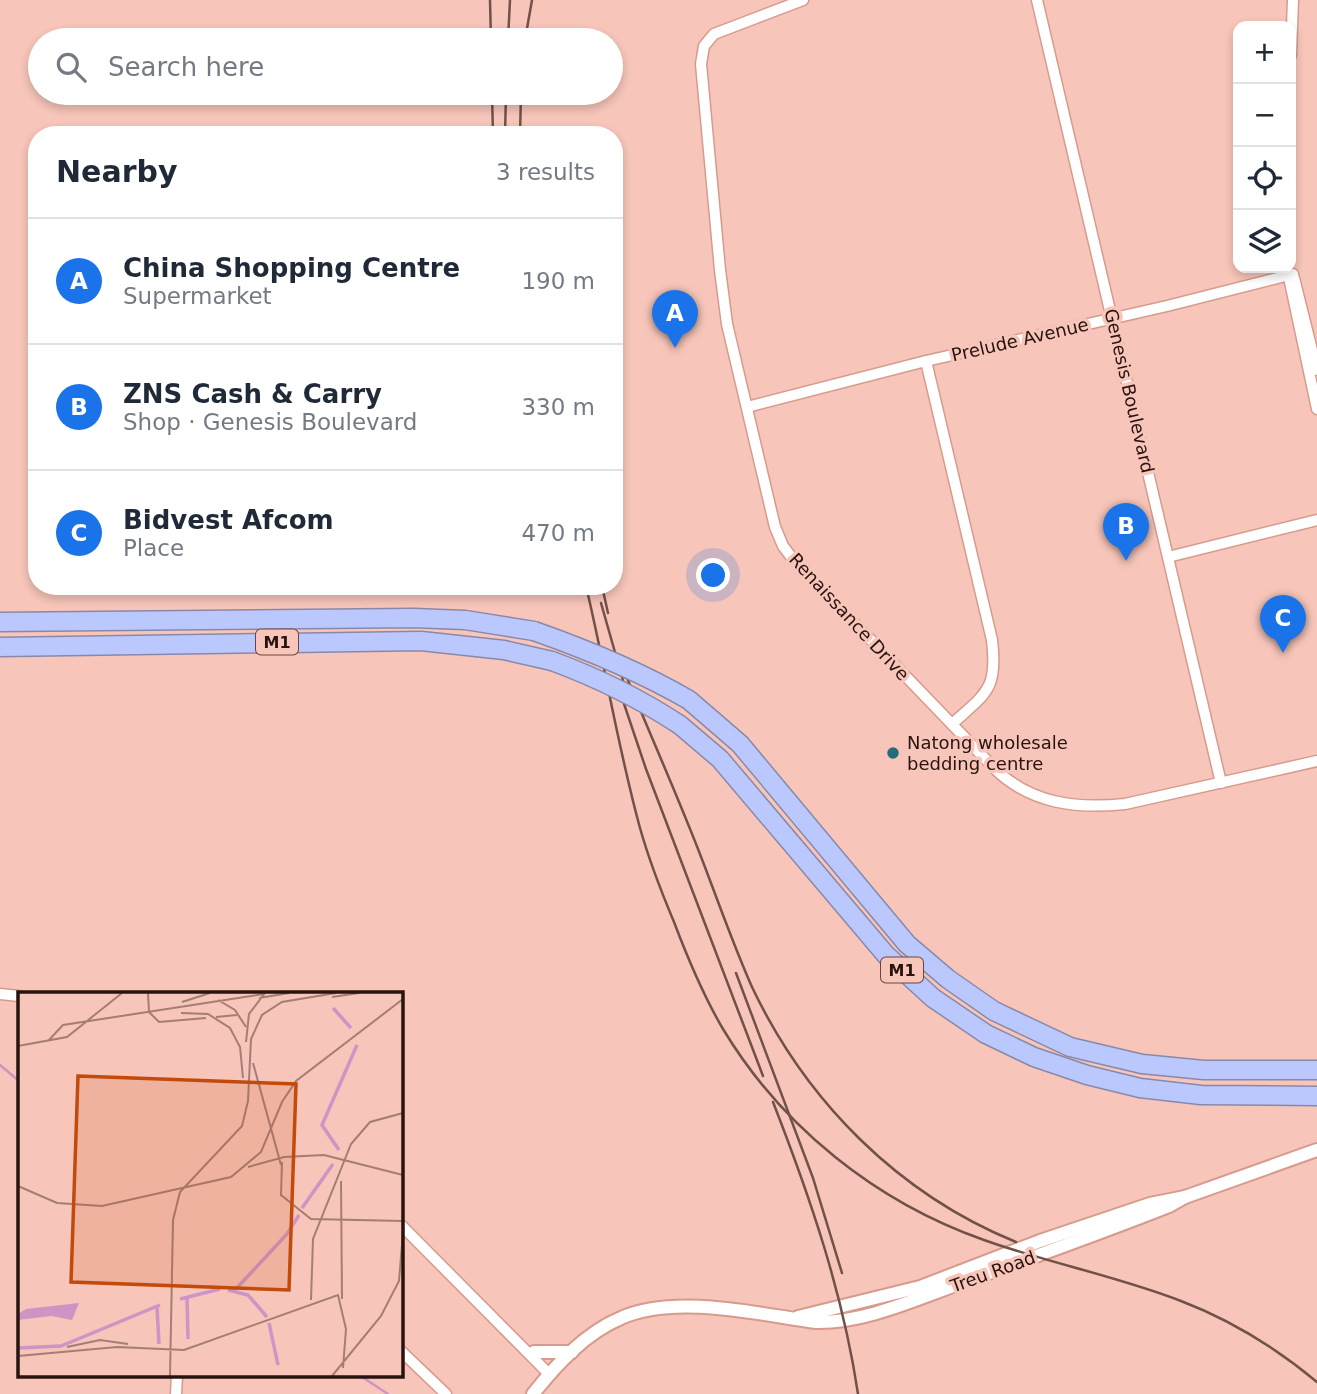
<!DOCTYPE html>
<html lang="en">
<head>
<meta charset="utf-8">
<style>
  body { margin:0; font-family:"DejaVu Sans",sans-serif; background:#f6f6f7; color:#1f2937 }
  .controls { position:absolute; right:21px; top:21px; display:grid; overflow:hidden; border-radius:14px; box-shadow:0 4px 10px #0003 }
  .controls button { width:63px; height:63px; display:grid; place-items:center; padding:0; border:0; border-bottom:2px solid #e0e1e3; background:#fff; color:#1f2937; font:35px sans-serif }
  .you { position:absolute; left:714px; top:576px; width:24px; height:24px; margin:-18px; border:5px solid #fff; border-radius:50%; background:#1a73e8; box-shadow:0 0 0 10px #1a73e833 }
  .badge { display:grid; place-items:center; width:46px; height:46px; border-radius:50%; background:#1a73e8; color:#fff; font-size:23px; font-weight:700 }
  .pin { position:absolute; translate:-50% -58px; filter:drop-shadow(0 2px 4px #0008) }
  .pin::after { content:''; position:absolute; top:37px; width:24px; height:21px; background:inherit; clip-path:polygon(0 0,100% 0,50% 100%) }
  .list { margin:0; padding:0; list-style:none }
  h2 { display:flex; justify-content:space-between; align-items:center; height:91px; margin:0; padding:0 28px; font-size:30px }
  h2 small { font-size:23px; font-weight:400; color:#747a83 }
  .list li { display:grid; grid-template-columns:46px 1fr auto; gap:21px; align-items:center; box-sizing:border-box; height:126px; padding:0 28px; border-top:2px solid #e0e1e3 }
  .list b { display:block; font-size:26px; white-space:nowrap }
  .list p { margin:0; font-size:23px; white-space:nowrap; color:#747a83 }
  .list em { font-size:23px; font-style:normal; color:#747a83 }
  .icon { flex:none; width:38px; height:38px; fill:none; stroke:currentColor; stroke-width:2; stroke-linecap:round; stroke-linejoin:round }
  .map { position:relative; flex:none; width:1317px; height:1394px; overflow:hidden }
  .search { position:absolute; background:#fff; box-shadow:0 4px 10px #0003; left:28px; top:28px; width:595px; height:77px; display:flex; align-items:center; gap:18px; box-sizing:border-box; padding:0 24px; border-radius:38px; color:#747a83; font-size:26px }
  .panel { position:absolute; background:#fff; box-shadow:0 4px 10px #0003; left:28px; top:126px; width:595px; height:469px; border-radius:28px }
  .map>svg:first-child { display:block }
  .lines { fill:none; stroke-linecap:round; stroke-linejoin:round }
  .stream { stroke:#ce95c4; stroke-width:2.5 }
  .minor-casing { stroke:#d69b8d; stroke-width:13 }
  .tertiary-casing { stroke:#d69b8d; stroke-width:16 }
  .motorway-casing { stroke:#8889a9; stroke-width:21 }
  .minor { stroke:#fff; stroke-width:10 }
  .tertiary { stroke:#fff; stroke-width:12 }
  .motorway { stroke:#bbc8fd; stroke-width:18 }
  .rail { stroke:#71514a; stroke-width:2.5 }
  .motorway-bridge-casing { stroke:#8889a9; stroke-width:21; stroke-linecap:butt }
  .motorway-bridge { stroke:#bbc8fd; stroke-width:18 }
  .poi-dot { fill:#256c7a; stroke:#f7c5b9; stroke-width:2.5 }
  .labels { text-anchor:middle; stroke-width:7; stroke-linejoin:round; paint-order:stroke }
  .shield { fill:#f7c5b9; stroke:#664841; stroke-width:2 }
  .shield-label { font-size:16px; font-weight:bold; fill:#28130e }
  .street-label { font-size:18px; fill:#28130e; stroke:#f7c5b9 }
  .poi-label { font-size:18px; fill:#28130e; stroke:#f7c5b9; text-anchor:start }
  .inset-river { fill:none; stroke:#ce95c4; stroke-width:3.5 }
  .inset-road { fill:none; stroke:#a47e75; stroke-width:2 }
  .view { fill:#c24b0c; fill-opacity:0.15; stroke:#c24b0c; stroke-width:3.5 }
  .inset-edge { fill:none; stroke:#28130e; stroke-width:3.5 }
</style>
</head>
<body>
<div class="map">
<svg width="1317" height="1394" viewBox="0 0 1317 1394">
  <rect width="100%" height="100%" fill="#f7c5b9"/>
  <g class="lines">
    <g class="stream">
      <path d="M0 1065 19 1081"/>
      <path d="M359 1375 388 1394"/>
    </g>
    <g class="minor-casing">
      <g id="minor">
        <path d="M803 0 714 34 704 46 701 64 720 270 727 324 775 527 783 546 792 558 995 769C1031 804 1077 809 1125 804L1317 761"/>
        <path d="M1037 0 1221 783"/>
        <path d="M1291 55 1293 0"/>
        <path d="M1287 268 1317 409"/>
        <path d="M1294 278 1317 370"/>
        <path d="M926 361 992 640C998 690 986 693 952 724"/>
        <path d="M747 407 926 361 1167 306 1293 274"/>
        <path d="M1168 557 1317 520"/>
        <path d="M0 994 19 996"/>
        <path d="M401 1225 549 1374"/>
        <path d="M401 1351 446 1394"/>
        <path d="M176 1394 177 1375"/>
      </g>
    </g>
    <g class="tertiary-casing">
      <g id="tertiary">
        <path d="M798 1317 920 1287 1040 1241 1150 1204 1185 1197 1317 1150"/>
        <path d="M534 1352H572"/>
        <path d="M533 1394C556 1365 585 1333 621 1318 675 1294 757 1314 816 1322 866 1323 918 1298 964 1282 1033 1257 1101 1233 1169 1206L1185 1197"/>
      </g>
    </g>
    <g class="motorway-casing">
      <g id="motorway">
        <path d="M0 622 413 618 465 620 534 631"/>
        <path d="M0 647 421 641 504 650 552 661"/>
        <path d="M689 700 740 744 907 944 948 979 994 1011 1070 1047 1142 1064 1204 1070H1317"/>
        <path d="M680 725 720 759 886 955 933 998 986 1034 1034 1057 1087 1075 1140 1088 1201 1095 1317 1096"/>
      </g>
    </g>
    <use href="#minor" class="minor"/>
    <use href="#tertiary" class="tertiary"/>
    <use href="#motorway" class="motorway"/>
    <g class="rail">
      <path d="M490 0 491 40"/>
      <path d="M508 40 510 0"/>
      <path d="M525 40 532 0"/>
      <path d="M492 93 493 135"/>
      <path d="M505 135 506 93"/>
      <path d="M520 135 521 93"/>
      <path d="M586 586C605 666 618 748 640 828 649 860 661 891 674 922 688 959 703 995 723 1029 782 1127 876 1202 984 1240 1048 1263 1117 1276 1181 1301 1231 1320 1276 1348 1317 1382"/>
      <path d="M602 586 608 613"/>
      <path d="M601 603 624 684"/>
      <path d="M625 673C649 732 675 790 698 849 716 895 732 942 752 987 806 1101 898 1194 1016 1242"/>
      <path d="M617 683 646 769 763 1076"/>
      <path d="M736 973 813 1178 842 1273"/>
      <path d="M773 1102C810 1197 843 1293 858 1394"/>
    </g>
    <g class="motorway-bridge-casing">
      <g id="motorway-bridge">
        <path d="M534 631C588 650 639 671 689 700"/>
        <path d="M552 661C598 678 639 698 680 725"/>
      </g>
    </g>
    <use href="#motorway-bridge" class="motorway-bridge"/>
  </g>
  <circle class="poi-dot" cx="893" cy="753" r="7"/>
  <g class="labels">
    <g class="shield">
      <rect x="256" y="629.5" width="42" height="25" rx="5"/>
      <rect x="881" y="957.5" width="42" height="25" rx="5"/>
    </g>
    <g class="shield-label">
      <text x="277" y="648">M1</text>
      <text x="902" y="976">M1</text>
    </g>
    <g class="street-label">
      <text transform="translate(1020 340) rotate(-13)" y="6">Prelude Avenue</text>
      <text transform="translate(1129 391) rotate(77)" y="6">Genesis Boulevard</text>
      <text transform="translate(849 617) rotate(47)" y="6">Renaissance Drive</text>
      <text transform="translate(993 1272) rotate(-20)" y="6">Treu Road</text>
    </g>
    <g class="poi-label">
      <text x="907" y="749">Natong wholesale<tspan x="907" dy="21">bedding centre</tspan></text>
    </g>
  </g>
  <g transform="translate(18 992)">
    <rect width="385" height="385" fill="#f7c5b9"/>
    <path d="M61 311 54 328 33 324 0 328V322L8 317Z" fill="#ce95c4"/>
    <path class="inset-river" d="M315 16 333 36M321 158 304 133 339 53M284 216 315 172M210 297H218L269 242 281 223M210 298 230 303 249 325M169 306 170 347M162 307 202 297M139 315 141 352M251 331 260 373M0 356 43 354 142 313"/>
    <path class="inset-road" d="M130 1 131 20 141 30 188 26M314 5 341 1M241 6 271 1M200 8 217 18 228 35M164 10 192 1M163 21 190 22 212 36 222 55 225 86M198 25 219 23M30 49 45 33 246 2M228 50 231 22 247 1M0 54 49 45 104 1M235 71 263 173M264 170 263 203 293 227 385 229M230 175 266 165 306 163 385 183M323 189 324 307M0 194 39 211 84 214 213 185 243 160 264 110 278 89 385 7M293 308 295 247 333 152 352 130 385 121M49 355 82 348 110 352M0 364 99 355 166 358 320 303 328 337 325 376M152 384 155 228 162 200 224 134 230 109 233 47 244 23 264 10 318 1M314 384 363 324 381 289 385 240"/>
    <path class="view" d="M60 84 278 92 271 298 53 290Z"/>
    <rect width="385" height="385" class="inset-edge"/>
  </g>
</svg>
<div class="controls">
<button>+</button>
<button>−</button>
<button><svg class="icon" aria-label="locate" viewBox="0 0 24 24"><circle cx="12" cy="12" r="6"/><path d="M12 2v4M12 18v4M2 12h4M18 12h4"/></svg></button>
<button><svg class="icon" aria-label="layers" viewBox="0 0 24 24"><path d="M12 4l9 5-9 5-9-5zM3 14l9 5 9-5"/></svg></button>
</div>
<div class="you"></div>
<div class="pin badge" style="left:675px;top:348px">A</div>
<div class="pin badge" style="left:1126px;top:561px">B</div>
<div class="pin badge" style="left:1283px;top:653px">C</div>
<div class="search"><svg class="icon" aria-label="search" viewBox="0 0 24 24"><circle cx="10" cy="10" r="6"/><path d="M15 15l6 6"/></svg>Search here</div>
<section class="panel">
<h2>Nearby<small>3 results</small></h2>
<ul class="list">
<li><span class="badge">A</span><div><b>China Shopping Centre</b><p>Supermarket</p></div><em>190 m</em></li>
<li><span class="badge">B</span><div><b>ZNS Cash &amp; Carry</b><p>Shop · Genesis Boulevard</p></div><em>330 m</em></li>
<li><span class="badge">C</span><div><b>Bidvest Afcom</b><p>Place</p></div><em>470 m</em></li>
</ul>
</section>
</div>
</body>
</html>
